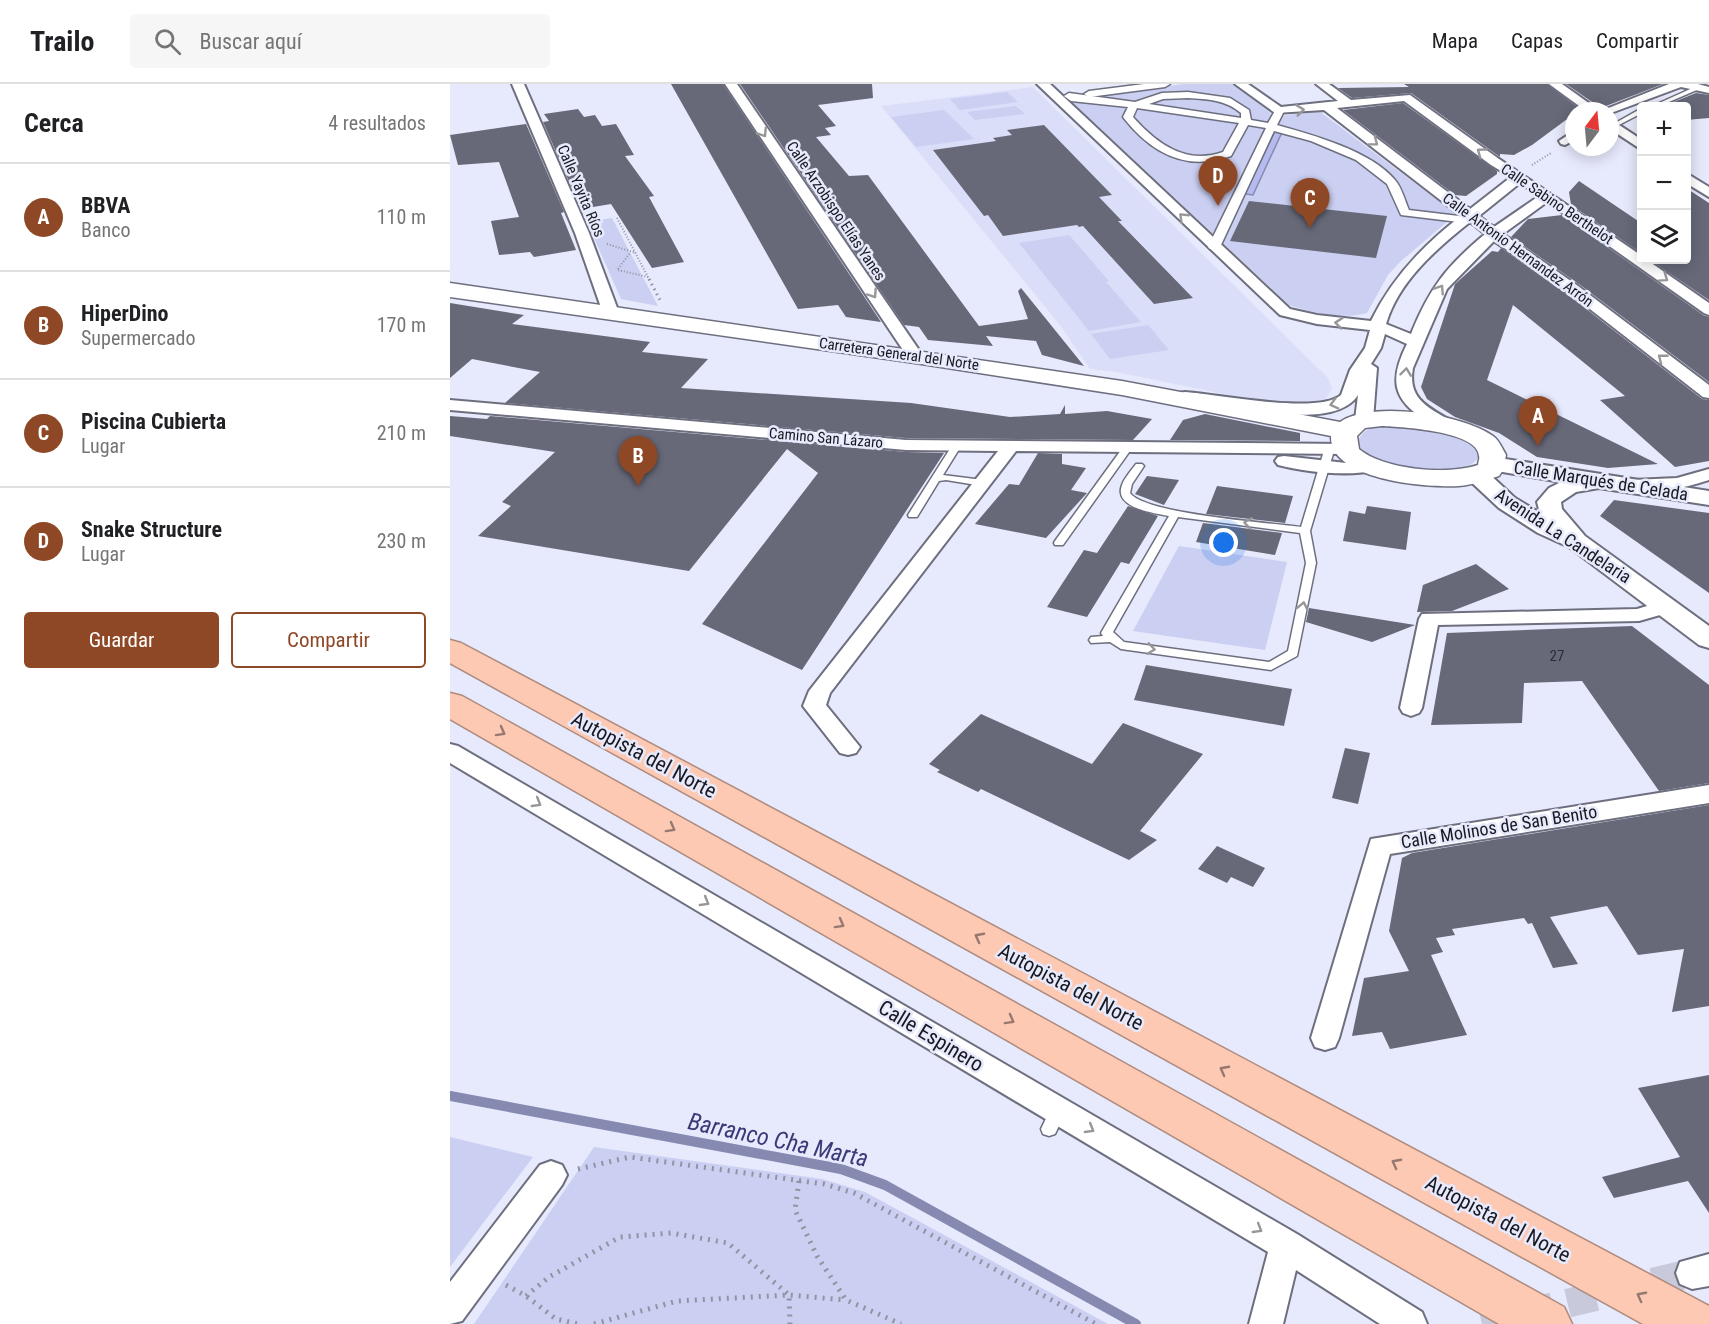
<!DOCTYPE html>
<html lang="es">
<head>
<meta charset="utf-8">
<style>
  body { margin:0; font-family:"Roboto Condensed",sans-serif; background:#f6f6f6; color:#202124 }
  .controls { position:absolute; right:18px; top:18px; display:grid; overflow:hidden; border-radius:6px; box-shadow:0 3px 15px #0003 }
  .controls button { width:54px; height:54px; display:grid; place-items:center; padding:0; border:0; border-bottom:2px solid #e0e0e0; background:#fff; color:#202124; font:30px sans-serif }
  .compass { position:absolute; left:1115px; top:18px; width:54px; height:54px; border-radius:50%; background:#fff; box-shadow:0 3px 15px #0003; rotate:16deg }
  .you { position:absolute; left:774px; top:459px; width:21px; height:21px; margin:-15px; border:4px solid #fff; border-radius:50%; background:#1a73e8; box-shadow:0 0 0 9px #1a73e833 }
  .badge { display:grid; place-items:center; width:39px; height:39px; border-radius:50%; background:#8f4825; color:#fff; font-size:20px; font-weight:700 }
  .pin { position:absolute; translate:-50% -50px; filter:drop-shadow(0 2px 3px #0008) }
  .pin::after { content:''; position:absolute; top:32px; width:21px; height:18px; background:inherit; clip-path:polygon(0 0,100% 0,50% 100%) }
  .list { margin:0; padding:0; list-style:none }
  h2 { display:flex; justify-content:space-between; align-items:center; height:78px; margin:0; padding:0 24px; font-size:26px }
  h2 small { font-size:20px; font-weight:400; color:#757577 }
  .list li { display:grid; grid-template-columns:39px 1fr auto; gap:18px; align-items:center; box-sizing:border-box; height:108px; padding:0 24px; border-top:2px solid #e0e0e0 }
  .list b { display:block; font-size:22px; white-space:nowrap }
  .list p { margin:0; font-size:20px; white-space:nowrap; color:#757577 }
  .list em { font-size:20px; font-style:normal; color:#757577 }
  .actions { display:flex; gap:12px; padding:18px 24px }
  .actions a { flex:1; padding:14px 0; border:2px solid #8f4825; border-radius:6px; text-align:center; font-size:21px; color:#8f4825 }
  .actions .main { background:#8f4825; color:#fff }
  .icon { flex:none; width:33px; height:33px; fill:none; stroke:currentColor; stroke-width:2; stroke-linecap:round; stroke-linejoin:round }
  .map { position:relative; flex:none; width:1259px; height:1240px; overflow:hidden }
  header { display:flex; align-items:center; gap:36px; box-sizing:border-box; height:84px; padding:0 30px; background:#fff; border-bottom:2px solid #e0e0e0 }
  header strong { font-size:28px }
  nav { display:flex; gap:33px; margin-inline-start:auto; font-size:21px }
  .search { width:420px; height:54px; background:#f6f6f6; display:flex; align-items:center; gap:15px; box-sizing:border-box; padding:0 21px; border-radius:6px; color:#757577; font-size:22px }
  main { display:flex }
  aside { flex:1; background:#fff }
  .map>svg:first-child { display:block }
  .built { fill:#dbdef8 }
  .green { fill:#cbcff1 }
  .water { fill:#b5bbee; stroke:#868ab0; stroke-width:1.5 }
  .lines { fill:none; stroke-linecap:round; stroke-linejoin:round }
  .stream { stroke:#868ab0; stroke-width:10 }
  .building { fill:#676979 }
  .minor-tunnel { stroke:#c8cadb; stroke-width:29; stroke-dasharray:29 15; stroke-linecap:butt }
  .service-casing { stroke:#6d6f7f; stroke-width:3 }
  .pedestrian-casing { stroke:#6d6f7f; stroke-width:3 }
  .minor-casing { stroke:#6d6f7f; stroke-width:4 }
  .tertiary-casing { stroke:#6d6f7f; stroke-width:4 }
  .secondary-casing { stroke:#6d6f7f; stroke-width:3 }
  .motorway-casing { stroke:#ae8b7f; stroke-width:3 }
  .path-far2 { stroke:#9293a2; stroke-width:2; stroke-dasharray:1 2; stroke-linecap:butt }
  .path-far1 { stroke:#9293a2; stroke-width:3; stroke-dasharray:1.5 4; stroke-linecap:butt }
  .path { stroke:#9293a2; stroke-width:5; stroke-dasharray:2 6; stroke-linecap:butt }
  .service { fill:#fff; fill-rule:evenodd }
  .pedestrian { fill:#fff; fill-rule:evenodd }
  .minor { fill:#fff; fill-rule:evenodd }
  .tertiary { fill:#fff; fill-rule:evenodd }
  .secondary { fill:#fff; fill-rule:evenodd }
  .motorway { fill:#fec9b2; fill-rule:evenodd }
  .oneway { stroke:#97979a }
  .oneway2 { stroke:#967970 }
  .labels { text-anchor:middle; stroke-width:5; stroke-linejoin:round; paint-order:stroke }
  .far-street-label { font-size:15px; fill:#18181f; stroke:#e7e9fc }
  .number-label { font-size:15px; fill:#2c2c36 }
  .street-label { font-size:18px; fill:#18181f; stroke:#e7e9fc }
  .near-street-label { font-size:21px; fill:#18181f; stroke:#e7e9fc }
  .near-water-label { font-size:24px; font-style:italic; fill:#393a77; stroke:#e7e9fc }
</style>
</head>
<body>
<header>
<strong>Trailo</strong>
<div class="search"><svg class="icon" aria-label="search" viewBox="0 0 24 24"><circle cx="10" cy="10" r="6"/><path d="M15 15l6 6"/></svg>Buscar aquí</div>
<nav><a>Mapa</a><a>Capas</a><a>Compartir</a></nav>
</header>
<main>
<aside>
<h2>Cerca<small>4 resultados</small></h2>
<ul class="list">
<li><span class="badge">A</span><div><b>BBVA</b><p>Banco</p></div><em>110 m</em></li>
<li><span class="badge">B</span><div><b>HiperDino</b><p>Supermercado</p></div><em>170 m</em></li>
<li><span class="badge">C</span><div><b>Piscina Cubierta</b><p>Lugar</p></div><em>210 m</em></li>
<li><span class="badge">D</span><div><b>Snake Structure</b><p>Lugar</p></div><em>230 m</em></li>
</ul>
<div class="actions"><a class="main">Guardar</a><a>Compartir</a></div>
</aside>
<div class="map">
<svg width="1259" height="1240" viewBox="0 0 1259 1240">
  <rect width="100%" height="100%" fill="#e7e9fc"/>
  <path class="built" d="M583 3 878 294 882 305 876 314 864 321H828L666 288 640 285 610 241 431 22Z"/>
  <g class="green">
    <path d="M734 0H784L823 31 831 32 869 27 1003 128 1004 132 951 177 938 191 917 229C892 236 863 229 839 221L619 15Z"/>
    <path d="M557 8 568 18 510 26 500 15Z"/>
    <path d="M566 22 575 30 525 36 517 28Z"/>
    <path d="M494 26 524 55 466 63 441 33Z"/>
    <path d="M162 134 208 222 171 215 137 138Z"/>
    <path d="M619 151 659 197 656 198 691 238 639 247 569 159Z"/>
    <path d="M698 241 719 266 660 275 641 250Z"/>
    <path d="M927 342C959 341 999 344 1025 362L1028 374C1009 399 961 383 934 379L924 376 909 362V354L915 347Z"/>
    <path d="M729 462 837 478 815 566 683 547Z"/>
    <path d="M0 1053 83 1073 0 1183Z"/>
    <path d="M144 1063 372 1095 415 1108 658 1240H24Z"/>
  </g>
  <path class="water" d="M826 45 833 46 803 111 795 110Z"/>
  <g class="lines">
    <path class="stream" d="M0 1012 391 1085 435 1101 686 1240"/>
  </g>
  <g class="building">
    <path d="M221 0H273L431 238 396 233 388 221 348 225Z"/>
    <path d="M290 0H422L423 14 368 21 386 42 375 44 381 51 366 53 399 92 418 91 529 242 578 235 568 207 571 204 634 282 592 271 586 257 536 252 543 262 478 256 469 243 454 241Z"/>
    <path d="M954 0H1097L1130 25 1124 27V30L1082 61 1064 71 1050 70V73L961 9 902 14 888 4 959 3Z"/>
    <path d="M1116 0H1213L1156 22H1148Z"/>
    <path d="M1246 9 1259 11V34L1236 36V22H1214Z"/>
    <path d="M953 19 1047 87V90L1016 112 1005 111 893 26Z"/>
    <path d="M128 25 134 33 145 31 152 42 166 40 184 71 175 72 204 112 199 113 234 178 202 184 161 120 131 125 93 38 99 37 94 30Z"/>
    <path d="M76 40 114 128 111 129 126 166 84 173 80 168 49 171 41 137 69 133 49 78 8 81 0 51Z"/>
    <path d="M594 41 662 111 649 113 672 137H668L743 214 704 220 633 142 629 143 627 141 553 152 538 131 534 132 483 66 546 57 543 54 562 51 557 46Z"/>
    <path d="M1129 97 1191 139V169L1121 121 1119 108Z"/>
    <path d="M1236 104 1259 119V216L1200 176H1236Z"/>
    <path d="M799 117 937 132 926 174 780 157Z"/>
    <path d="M1112 131 1253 231 1259 233V298L1129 200 1061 153 1078 135Z"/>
    <path d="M1051 164 1117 210 1252 315 1259 316V377L1225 383 1150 316 1175 312 1063 221 1037 296 1208 380 1158 384 1087 373 1049 349 1005 333 977 315 971 303 1005 200 1042 167 1048 168Z"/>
    <path d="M0 219 74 231 62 240 200 258 192 268 258 275 231 304 461 319 560 333 610 330 615 321V330L657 327 702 335 683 356 456 354 55 319 90 288 22 275 0 294Z"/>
    <path d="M755 330 850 349V357L720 356 733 336Z"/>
    <path d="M0 332 37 335 40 332 456 368 494 369 352 586 252 540 368 389 337 365 239 487 28 452 61 422 52 418 105 368 0 352Z"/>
    <path d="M588 369 612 370V380L636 384 621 406 637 409 596 454 525 440 559 400 569 401Z"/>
    <path d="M697 392 729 396 714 421 685 410Z"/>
    <path d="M767 402 843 412 835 439 756 430Z"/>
    <path d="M1164 416 1259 429V509L1150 432Z"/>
    <path d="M678 422 708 432 679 480 671 478 637 533 597 523 634 466 647 469Z"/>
    <path d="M917 422 961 428 956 466 893 457 899 427 915 430Z"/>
    <path d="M753 439 832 449 825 471 746 458Z"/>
    <path d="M1026 480 1059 505 1002 527 967 528 973 501Z"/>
    <path d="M859 524 965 541 922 558 856 538Z"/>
    <path d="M1182 542 1259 601V699L1209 707 1132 597 1074 599 1072 639 981 641 997 549Z"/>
    <path d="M696 581 842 605 834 642 684 616Z"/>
    <path d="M531 630 642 680 673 639 753 670 690 747 707 756 679 776 531 705 528 708 487 688 490 686 479 680Z"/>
    <path d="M895 664 920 669 908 720 882 714Z"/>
    <path d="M1259 721V922L1222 928 1234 865 1188 871 1157 822 1100 833 1128 880 1103 884 1082 839 1078 840 1074 834 1002 845 1005 851 986 854 993 868 981 871 1017 951 940 965 932 948 902 952 914 894 959 887 939 847 952 774 962 769Z"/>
    <path d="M767 762 815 784 803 803 781 793 777 799 748 785Z"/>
    <path d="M1259 991V1129L1238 1097 1164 1114 1152 1093 1230 1073 1188 1004Z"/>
  </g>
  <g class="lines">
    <path class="minor-tunnel" d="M1032 1240 1242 1189"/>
    <g class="service-casing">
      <g id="service">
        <path d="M1247 2 1249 5 1212 21 1207 20Z"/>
        <path d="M1192 24V29L1165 43 1160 42Z"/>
        <path d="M506 359 511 362 493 391 533 396 538 399 533 402 496 396 489 397 467 433H459L458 431 503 360Z"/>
        <path d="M677 361 682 364 613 461H605L604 459 605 457 674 362Z"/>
        <path d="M877 362 880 363 883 370 860 447 866 479 847 572 821 586 671 565 660 558 641 559 639 556 641 553 653 552 651 549 719 432C704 429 663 424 672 401 675 393 681 387 686 380H692L694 382 682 400 680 409C695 430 821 439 851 443L873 370 872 365ZM728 433 850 449 856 479 838 567 819 578 674 558 663 548Z"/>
        <path d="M608 1020 614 1022 616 1027 605 1050 599 1052 593 1050 591 1045 602 1022Z"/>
      </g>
    </g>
    <g class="pedestrian-casing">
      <g id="pedestrian">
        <path d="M694 0H720L715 3 639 13 634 10 639 7Z"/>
        <path d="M738 8 780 14 799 26 801 36 818 39 826 25H832L834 27 827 41C863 51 921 67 945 96 952 104 955 117 959 126L1017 133 1022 136 1017 139 951 131 937 100 906 76 861 57 824 47 770 163 768 165H760L758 163 816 44 798 41 781 72C736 88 701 69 673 33L678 23 621 17 614 12 619 9 685 18 712 9ZM738 14C757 15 776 16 791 29V34L699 20 713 15ZM687 24 789 39 773 68C736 81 707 60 683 33Z"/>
      </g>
    </g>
    <g class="minor-casing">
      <g id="minor">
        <path d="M62 0H74L139 149 169 229 166 232 161 234 153 229 125 149Z"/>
        <path d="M275 0H287L473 272 471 275H459Z"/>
        <path d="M587 0H600L840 225 867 231 921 237C942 194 973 161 1011 132L874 26 825 29 785 0H798L831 23 888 17 866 0H879L901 16 960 11 1049 75 1192 172V176H1197L1259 219V231L1254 229 1097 118 1053 150 1128 202 1259 301V314L1253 313 1118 208 1044 157 997 205 963 284C957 316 980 324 1003 338L1006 342 1003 346C993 348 986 343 978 338 942 316 939 296 957 260L935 250 931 264 921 280 927 284 923 336 920 340H908L905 336 908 311C887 344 809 327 775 322 760 320 744 320 729 317L727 313 729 309 735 308C768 310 868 331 891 311L900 286 915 264 920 246 867 240 830 231ZM954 17 1041 81 1061 93 1020 125 887 24ZM1070 99 1089 112 1044 143 1029 132ZM1020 138 1035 150C997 182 980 203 961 250L936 240C948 198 986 165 1020 138Z"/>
        <path d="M1099 0H1112L1150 27H1136Z"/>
        <path d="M1219 0H1248L1259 3V9L1231 3 1161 29 1160 27H1151Z"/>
        <path d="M1160 35 1192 56V66L1160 45Z"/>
        <path d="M1124 47V56L1115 61 1111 60 1109 57Z"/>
        <path d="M1236 89 1259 103V113L1236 99Z"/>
        <path d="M0 316 456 356 895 360 901 361 904 365 901 369 895 370 566 367 380 609 376 621 410 663 406 669 398 671 390 669 353 622 359 607 548 367 456 366 0 326Z"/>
        <path d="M834 372 896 379 927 378 930 382 927 386C899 393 856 388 828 381L825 377 828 373Z"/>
        <path d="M1259 385V396C1235 404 1209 410 1183 404L1181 400 1183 396 1227 394Z"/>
        <path d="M1217 516 1224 517 1227 522 1224 527 1189 537 988 541 972 624 969 629 961 632 953 629 950 624 969 535 972 530 1187 525Z"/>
        <path d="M0 660 8 662 847 1150 972 1228 977 1240H930L846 1186 833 1240H799L818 1168 0 679Z"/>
        <path d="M1259 701V719L940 770 889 954 885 963 875 966 865 963 861 954 921 755Z"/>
        <path d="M101 1077 112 1081 117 1091 112 1101 12 1237 0 1240V1198L90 1081Z"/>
        <path d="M1259 1170V1202L1242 1205 1230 1200 1226 1189 1230 1178Z"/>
      </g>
    </g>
    <g class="tertiary-casing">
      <path id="tertiary" d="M1043 373 1259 407V421L1149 404 1126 408 1111 418 1112 425 1135 452 1259 542V564L1249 561 1119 463 1088 449 1049 424 1019 396 1015 391 1019 386 1027 384 1035 386 1065 414 1090 429 1087 418 1099 404 1111 398 1035 385 1032 380 1035 375Z"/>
    </g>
    <g class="secondary-casing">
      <path id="secondary" d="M0 199 672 297 890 338C921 316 1013 330 1043 352 1049 356 1052 364 1056 371L1053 386 1049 392C1036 396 1023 401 1009 402 976 404 879 396 881 352L672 311 465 279 0 213ZM932 342C951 343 1028 347 1029 372 1030 375 1028 378 1028 381 997 391 934 386 909 365L907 352 915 344Z"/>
    </g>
    <g class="motorway-casing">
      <g id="motorway">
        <path d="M0 556 11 559 1259 1222V1240H1193L0 579Z"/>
        <path d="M0 609 12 612 1114 1223 1122 1240H1049L0 635Z"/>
      </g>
    </g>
    <g class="path-far2">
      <path d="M1082 81 1101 69"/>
      <path d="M167 134 200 197"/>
      <path d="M157 160 186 169"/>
      <path d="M168 185 180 169"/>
      <path d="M168 186 198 193"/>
    </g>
    <path class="path-far1" d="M199 195 210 216"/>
    <g class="path">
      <path d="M128 1085 180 1073 374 1100 404 1109 646 1240"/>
      <path d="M349 1097 345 1126 367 1172 396 1216 451 1240"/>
      <path d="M56 1201 76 1212 106 1235 128 1240"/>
      <path d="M76 1212 99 1193 170 1153 221 1149 278 1159 339 1211 340 1240"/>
      <path d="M144 1240 227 1217 339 1211 396 1216"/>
    </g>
    <use href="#service" class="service"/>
    <use href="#pedestrian" class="pedestrian"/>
    <use href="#minor" class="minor"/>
    <use href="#tertiary" class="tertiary"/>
    <use href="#secondary" class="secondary"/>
    <use href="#motorway" class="motorway"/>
  </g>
  <defs><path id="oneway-chevron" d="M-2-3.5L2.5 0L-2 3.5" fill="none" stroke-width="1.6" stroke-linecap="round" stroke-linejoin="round" transform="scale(1.5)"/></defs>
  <g class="oneway">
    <use href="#oneway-chevron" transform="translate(850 26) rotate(-7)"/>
    <use href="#oneway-chevron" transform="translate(313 49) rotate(57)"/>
    <use href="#oneway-chevron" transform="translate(924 58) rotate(37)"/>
    <use href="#oneway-chevron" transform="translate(1031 68) rotate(-144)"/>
    <use href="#oneway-chevron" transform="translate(733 133) rotate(-136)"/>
    <use href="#oneway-chevron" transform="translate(1214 194) rotate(35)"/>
    <use href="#oneway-chevron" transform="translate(990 205) rotate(-57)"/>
    <use href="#oneway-chevron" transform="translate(423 210) rotate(56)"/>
    <use href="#oneway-chevron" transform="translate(889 239) rotate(-174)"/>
    <use href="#oneway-chevron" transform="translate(1212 274) rotate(-142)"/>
    <use href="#oneway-chevron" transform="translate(956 288) rotate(-83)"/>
    <use href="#oneway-chevron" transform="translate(884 320) rotate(165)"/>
    <use href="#oneway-chevron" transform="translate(798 439) rotate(-172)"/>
    <use href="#oneway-chevron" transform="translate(853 522) rotate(-78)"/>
    <use href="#oneway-chevron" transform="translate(701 565) rotate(8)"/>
    <use href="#oneway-chevron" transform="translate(87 719) rotate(31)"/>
    <use href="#oneway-chevron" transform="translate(255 818) rotate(31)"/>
    <use href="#oneway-chevron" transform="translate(640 1045) rotate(31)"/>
    <use href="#oneway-chevron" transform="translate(808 1145) rotate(31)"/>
  </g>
  <g class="oneway2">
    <use href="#oneway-chevron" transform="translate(51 648) rotate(29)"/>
    <use href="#oneway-chevron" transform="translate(221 744) rotate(29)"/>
    <use href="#oneway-chevron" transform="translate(390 840) rotate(29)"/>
    <use href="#oneway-chevron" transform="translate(529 853) rotate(-152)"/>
    <use href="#oneway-chevron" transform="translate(560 936) rotate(29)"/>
    <use href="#oneway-chevron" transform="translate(774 986) rotate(-152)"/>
    <use href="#oneway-chevron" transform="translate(946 1079) rotate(-152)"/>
    <use href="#oneway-chevron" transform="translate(1191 1212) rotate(-152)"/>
  </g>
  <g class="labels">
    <g class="far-street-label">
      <text transform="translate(131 107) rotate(67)" y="5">Calle Yayita Ríos</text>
      <text transform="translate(1107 120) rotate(34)" y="5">Calle Sabino Berthelot</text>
      <text transform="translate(386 127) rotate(56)" y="5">Calle Arzobispo Elías Yanes</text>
      <text transform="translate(1068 166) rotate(36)" y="5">Calle Antonio Hernandez Arrón</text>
      <text transform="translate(449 270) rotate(8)" y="5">Carretera General del Norte</text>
      <text transform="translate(376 354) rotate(5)" y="5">Camino San Lázaro</text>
    </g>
    <g class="number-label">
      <text x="1107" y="577">27</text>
    </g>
    <g class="street-label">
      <text transform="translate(1151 397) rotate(9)" y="6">Calle Marqués de Celada</text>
      <text transform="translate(1113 452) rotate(33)" y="6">Avenida La Candelaria</text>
      <text transform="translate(1049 743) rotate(-9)" y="6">Calle Molinos de San Benito</text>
    </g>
    <g class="near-street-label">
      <text transform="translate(194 671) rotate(28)" y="7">Autopista del Norte</text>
      <text transform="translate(621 903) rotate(28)" y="7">Autopista del Norte</text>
      <text transform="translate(481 952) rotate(31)" y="7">Calle Espinero</text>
      <text transform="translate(1048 1135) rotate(28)" y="7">Autopista del Norte</text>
    </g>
    <g class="near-water-label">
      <text transform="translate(328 1056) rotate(12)" y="8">Barranco Cha Marta</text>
    </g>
  </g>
</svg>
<div class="controls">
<button>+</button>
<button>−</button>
<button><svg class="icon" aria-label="layers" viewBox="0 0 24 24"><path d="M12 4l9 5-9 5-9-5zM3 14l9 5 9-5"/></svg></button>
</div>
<svg class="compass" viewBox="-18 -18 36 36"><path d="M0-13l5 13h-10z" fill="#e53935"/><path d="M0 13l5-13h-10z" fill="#757577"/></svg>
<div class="you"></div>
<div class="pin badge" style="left:1088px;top:362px">A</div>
<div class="pin badge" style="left:188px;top:402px">B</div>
<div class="pin badge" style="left:860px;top:144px">C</div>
<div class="pin badge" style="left:768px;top:122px">D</div>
</div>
</main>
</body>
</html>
